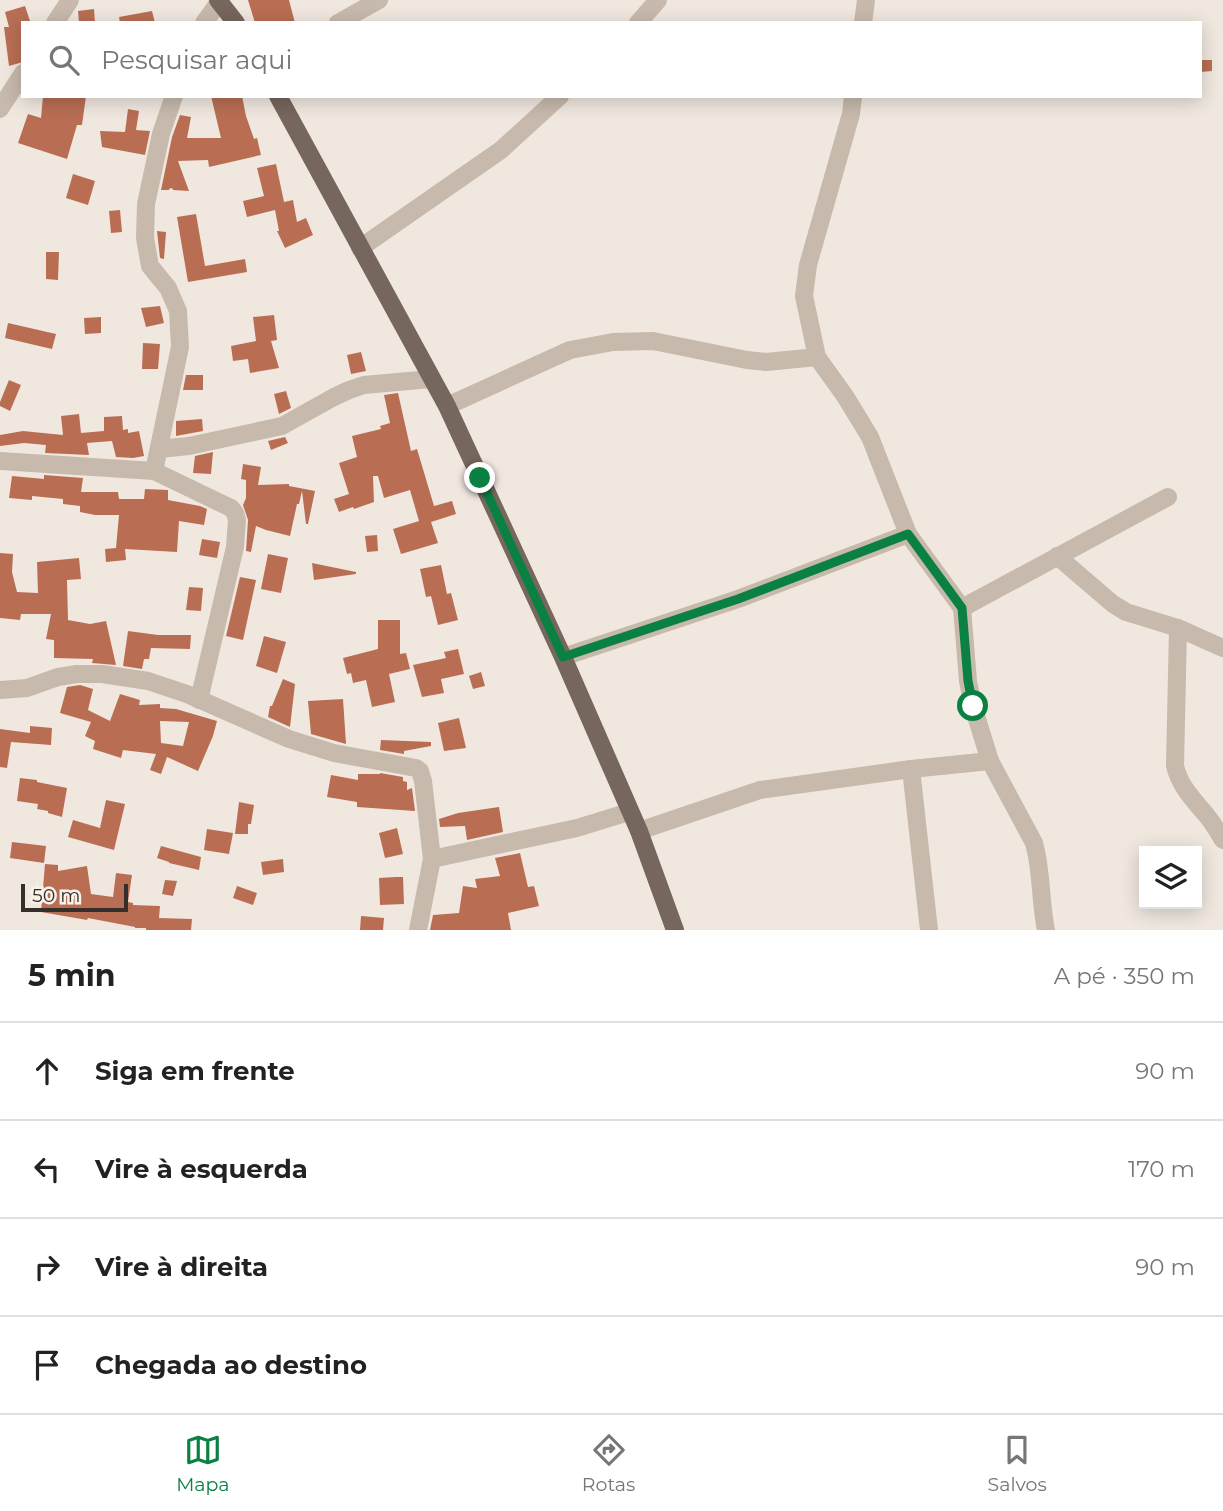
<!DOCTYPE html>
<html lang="pt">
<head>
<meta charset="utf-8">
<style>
  body { margin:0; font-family:Montserrat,sans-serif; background:#f2f2f2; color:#222 }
  .controls { position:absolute; right:21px; bottom:21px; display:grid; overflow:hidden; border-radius:0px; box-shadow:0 4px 18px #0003 }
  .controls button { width:63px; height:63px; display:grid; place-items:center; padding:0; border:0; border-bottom:2px solid #e0e0e0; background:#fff; color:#222; font:35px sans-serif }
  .scale { position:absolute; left:21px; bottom:18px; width:107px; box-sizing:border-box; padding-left:7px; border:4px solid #362e2a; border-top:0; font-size:19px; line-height:24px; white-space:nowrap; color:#362e2a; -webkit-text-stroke:5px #f8f2eb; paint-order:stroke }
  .stop { position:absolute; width:21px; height:21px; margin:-16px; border:5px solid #0b8043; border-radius:50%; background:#fff }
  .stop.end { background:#0b8043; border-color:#fff; box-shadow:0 2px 7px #0008 }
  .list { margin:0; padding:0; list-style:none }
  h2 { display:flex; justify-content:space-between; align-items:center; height:91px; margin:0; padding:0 28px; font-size:30px }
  h2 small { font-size:23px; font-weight:400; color:#767676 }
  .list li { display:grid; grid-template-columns:46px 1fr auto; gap:21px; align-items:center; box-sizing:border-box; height:98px; padding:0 28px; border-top:2px solid #e0e0e0 }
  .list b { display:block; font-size:26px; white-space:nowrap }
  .list em { font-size:23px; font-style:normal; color:#767676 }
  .icon { flex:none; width:38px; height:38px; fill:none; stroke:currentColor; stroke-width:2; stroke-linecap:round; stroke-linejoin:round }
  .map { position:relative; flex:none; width:1223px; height:930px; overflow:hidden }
  .search { position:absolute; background:#fff; box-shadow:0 4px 18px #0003; left:21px; right:21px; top:21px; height:77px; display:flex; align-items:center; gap:18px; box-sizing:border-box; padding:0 24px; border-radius:0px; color:#767676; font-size:26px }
  .sheet { height:483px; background:#fff }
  nav { display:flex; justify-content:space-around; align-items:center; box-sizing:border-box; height:98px; border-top:2px solid #e0e0e0; background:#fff; font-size:19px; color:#767676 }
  nav a { display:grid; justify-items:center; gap:4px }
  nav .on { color:#0b8043 }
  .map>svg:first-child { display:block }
  .building { fill:#b96e54; fill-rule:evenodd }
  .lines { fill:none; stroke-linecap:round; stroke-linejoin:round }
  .minor { stroke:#c7b9ac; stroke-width:18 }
  .primary { stroke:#76665d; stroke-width:18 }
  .route { stroke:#0b8043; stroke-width:9 }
</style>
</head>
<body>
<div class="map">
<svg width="1223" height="930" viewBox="0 0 1223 930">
  <rect width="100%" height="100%" fill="#f0e8df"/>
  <g class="building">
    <path d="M248 0H289L295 23H255Z"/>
    <path d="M25 6 30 21 23 23V62L9 66 4 27H9L5 12Z"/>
    <path d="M94 9 95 23H79L78 11Z"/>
    <path d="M152 11 155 23H120L119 17Z"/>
    <path d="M1200 60H1212V71L1200 72Z"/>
    <path d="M43 96H86L82 125H77L67 159 18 143 28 114 41 118Z"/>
    <path d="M211 96H242L246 116 254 139 257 138 261 155 209 167 208 160 178 161 189 191 173 190 172 188 169 189V190H161L172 137 180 115 191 117 187 138H221Z"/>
    <path d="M128 109 139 111 136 130 150 131 145 155 102 147 100 131 125 132Z"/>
    <path d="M276 164 284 202 293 200 297 222 306 218 313 235 285 248 277 231H279L275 210 247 217 243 201 264 196 257 168Z"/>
    <path d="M73 174 95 181 88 205 66 198Z"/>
    <path d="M120 210 122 232 111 233 109 211Z"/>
    <path d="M196 214 205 266 245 259 247 272 188 282 177 217Z"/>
    <path d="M157 231 166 232 164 259 160 258Z"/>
    <path d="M46 252H59L58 280 46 279Z"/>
    <path d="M160 306 164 323 146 327 141 308Z"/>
    <path d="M274 315 277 340 271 341 279 368 250 373 248 359 233 361 231 346 256 341 253 317Z"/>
    <path d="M101 317V333L85 334 84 318Z"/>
    <path d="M8 323 56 334 52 349 5 338Z"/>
    <path d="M143 343 160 344 158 369H142Z"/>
    <path d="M361 352 366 371 351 374 347 355Z"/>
    <path d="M186 375H203V390H183Z"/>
    <path d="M9 380 21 385 10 411 0 406V402Z"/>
    <path d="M286 391 291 408 279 414 274 394Z"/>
    <path d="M398 393 411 451 417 449 434 506 452 501 456 514 431 522 438 543 401 554 393 529 419 521 410 490 384 498 378 476H373L374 502 354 509 353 507 339 512 334 499 349 494 339 463 357 457 352 436 381 429 380 426 390 423 384 395Z"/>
    <path d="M79 414 81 433 104 431V417L122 416 123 430 128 429V433L139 431 144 456 133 458 116 457 112 441 87 443 89 455 45 453 46 445 24 443 0 446V435L23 431 63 435 61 416Z"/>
    <path d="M202 419 203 431 176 436V421Z"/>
    <path d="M285 437 288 443 271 450 268 441Z"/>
    <path d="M213 452 211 474 193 473 195 456Z"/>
    <path d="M243 464 261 467 258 485 289 484V486L315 491 308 524H306L302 491 299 504H297L290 536 266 530 256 526 251 552 246 551 248 520 243 505 246 498V480L241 479Z"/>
    <path d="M44 475 83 478 81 492H118L119 499H144L145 489 168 490V500L200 506 207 509 204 525 179 521 177 552 125 549 126 560 106 562 105 549 116 548 119 515H95L80 512V506L63 504V499L32 496V500L9 498 12 476 44 479Z"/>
    <path d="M377 535 378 551 367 552 365 536Z"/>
    <path d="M202 539 220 542 217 558 199 555Z"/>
    <path d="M0 553 13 554 12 572 17 592 38 593 37 562 79 558 81 579 67 580 68 620 90 624 106 621 116 665 92 663 93 659 54 658V640L46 639 51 614H21L20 620 0 618Z"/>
    <path d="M268 554 288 558 281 593 261 589Z"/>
    <path d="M312 563 356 572V574L314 580Z"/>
    <path d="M441 565 447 594 451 593 458 620 438 625 431 596 426 597 420 569Z"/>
    <path d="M240 577 256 580 243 640 226 636Z"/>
    <path d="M189 587 203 588 201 611 186 610Z"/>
    <path d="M378 620H400V654L406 653 410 669 389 674 395 702 372 707 366 680 353 683 351 673 347 674 343 658 378 649Z"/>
    <path d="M128 631 158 635H191L190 649 151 648 149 659H144L142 669 123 666Z"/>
    <path d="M264 636 286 642 277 673 256 666Z"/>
    <path d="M458 649 464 674 441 679 444 693 422 697 413 665 446 658 444 652Z"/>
    <path d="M481 672 485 686 473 689 469 676Z"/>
    <path d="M283 679 295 684 290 727 268 717 270 706H272Z"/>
    <path d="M80 685 93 689 88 710 110 721 120 694 140 700 139 705 160 704V708L176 709 217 721 213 736 198 771 167 757 161 774 150 770 156 754 123 750 121 758 93 749 95 741 85 736 91 722 60 713 67 687ZM160 721 189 722 183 746 161 743Z"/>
    <path d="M343 699 346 744 311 734 308 701Z"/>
    <path d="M459 718 466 748 444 751 438 723Z"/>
    <path d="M30 726 52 728 51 745 11 742 7 768 0 767V729L30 733Z"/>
    <path d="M381 740 431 742V746L404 751V754L380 750Z"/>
    <path d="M380 773 403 777V781L407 782V790L412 788 415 811 357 807V802L327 797 331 775 358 780V774H380Z"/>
    <path d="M20 778 37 780V782L67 788 62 817 48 813V811L37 809 38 804 17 801Z"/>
    <path d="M106 800 125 804 114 850 68 837 73 820 100 828Z"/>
    <path d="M239 802 254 805 251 824H248V834H235Z"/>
    <path d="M499 807 503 832 467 840 465 826 440 827 439 819 458 813Z"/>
    <path d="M397 828 403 854 385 858 379 833Z"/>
    <path d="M207 829 233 833 229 854 204 850Z"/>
    <path d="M12 842 46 846 44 863 10 858Z"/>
    <path d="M161 846 201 857 199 870 169 863V862L157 858Z"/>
    <path d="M520 853 528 887 534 886 539 906 508 913 511 930H430L433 915 459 913 463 886 477 888 475 879 500 876 495 858Z"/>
    <path d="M283 859 284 872 263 875 261 862Z"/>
    <path d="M45 864 58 865V871L87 866 91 894 113 897 116 873 132 875 128 902 133 903V905L160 906 159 918 192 919 191 930H146V928H135V927L88 918 87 920 41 912Z"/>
    <path d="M396 877H403L404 904 380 905 379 878Z"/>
    <path d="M165 880 177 881 173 896 162 894Z"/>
    <path d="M237 886 257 893 253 905 233 898Z"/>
    <path d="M361 916 384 918 383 930H360Z"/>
  </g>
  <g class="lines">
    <g class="minor">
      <path d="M55 23 70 0"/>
      <path d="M204 23 219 2"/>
      <path d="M338 23 379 0"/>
      <path d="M638 23 658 0"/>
      <path d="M863 23 866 0"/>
      <path d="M174 96 161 134 146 204 145 238 150 266 168 288 178 311 180 347 154 471 231 508 235 513 237 520 235 547 199 700"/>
      <path d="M853 96 851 114 808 265 804 296 817 357 845 396 870 437 908 534 962 608 968 681 973 706 990 761 1034 843C1042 871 1040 901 1046 930"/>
      <path d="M0 109 23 73"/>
      <path d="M360 248 501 150 560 96"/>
      <path d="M447 406 570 350 613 342 653 341 747 360 766 362 817 357"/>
      <path d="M159 449 189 446 282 426 334 397 349 390 364 385 431 379"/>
      <path d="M0 461 154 471"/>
      <path d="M1057 556 1113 604 1126 612 1178 628 1223 648"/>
      <path d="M962 608 1168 497"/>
      <path d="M1178 628 1175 766C1180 787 1194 800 1207 816 1213 823 1218 832 1223 840"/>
      <path d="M563 657 738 599 908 534"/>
      <path d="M0 690 27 688 58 677 77 674H102L148 681 187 694 289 739 334 753 416 768 420 771 423 781 432 859"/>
      <path d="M911 769 929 930"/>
      <path d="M639 831 760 790 911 769 990 761"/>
      <path d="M418 930 432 859 577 828 629 812"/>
    </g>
    <g class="primary">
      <path d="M218 0 236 23"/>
      <path d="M278 96 447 406 563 657 639 831 675 930"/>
    </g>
  </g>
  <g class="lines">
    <path class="route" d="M480 478 563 657 738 599 908 534 962 608 968 681 973 706"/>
  </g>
</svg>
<div class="controls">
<button><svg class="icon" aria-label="layers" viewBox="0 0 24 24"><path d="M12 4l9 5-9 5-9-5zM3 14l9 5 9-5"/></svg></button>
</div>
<div class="scale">50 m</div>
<div class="stop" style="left:973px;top:706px"></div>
<div class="stop end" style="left:480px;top:478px"></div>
<div class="search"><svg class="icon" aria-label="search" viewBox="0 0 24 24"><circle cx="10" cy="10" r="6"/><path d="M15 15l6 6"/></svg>Pesquisar aqui</div>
</div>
<section class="sheet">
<h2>5 min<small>A pé · 350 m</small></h2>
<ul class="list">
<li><svg class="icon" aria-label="ahead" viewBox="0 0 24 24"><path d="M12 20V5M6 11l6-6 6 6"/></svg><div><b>Siga em frente</b></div><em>90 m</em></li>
<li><svg class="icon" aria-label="left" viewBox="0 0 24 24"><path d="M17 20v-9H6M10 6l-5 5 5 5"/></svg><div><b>Vire à esquerda</b></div><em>170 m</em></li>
<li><svg class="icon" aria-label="right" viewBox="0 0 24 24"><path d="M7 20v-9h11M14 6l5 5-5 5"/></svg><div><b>Vire à direita</b></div><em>90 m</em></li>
<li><svg class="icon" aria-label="arrive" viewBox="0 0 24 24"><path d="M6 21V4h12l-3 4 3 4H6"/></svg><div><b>Chegada ao destino</b></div></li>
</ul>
</section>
<nav>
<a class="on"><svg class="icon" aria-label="map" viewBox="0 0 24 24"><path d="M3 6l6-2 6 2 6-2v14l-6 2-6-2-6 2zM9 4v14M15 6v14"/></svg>Mapa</a>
<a><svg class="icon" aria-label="directions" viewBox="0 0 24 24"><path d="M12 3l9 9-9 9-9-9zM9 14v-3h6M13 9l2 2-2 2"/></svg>Rotas</a>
<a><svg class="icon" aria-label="saved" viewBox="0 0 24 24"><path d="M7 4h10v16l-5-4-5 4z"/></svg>Salvos</a>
</nav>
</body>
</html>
